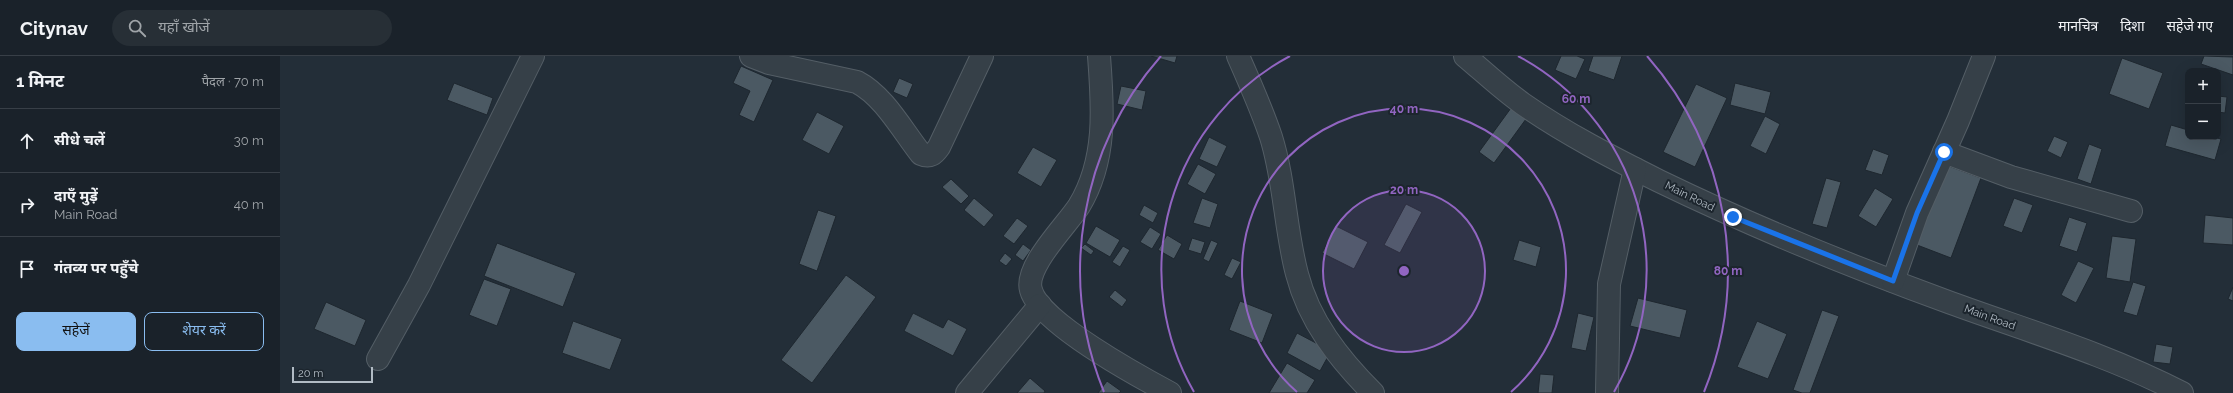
<!DOCTYPE html>
<html lang="hi">
<head>
<meta charset="utf-8">
<style>
  body { margin:0; font-family:Raleway,"Noto Sans Devanagari",sans-serif; background:#272f36; color:#f1f3f6 }
  .controls { position:absolute; right:12px; top:12px; display:grid; overflow:hidden; border-radius:8px; box-shadow:0 4px 16px #0002 }
  .controls button { width:36px; height:36px; display:grid; place-items:center; padding:0; border:0; border-bottom:1px solid #383f47; background:#1a222a; color:#f1f3f6; font:20px sans-serif }
  .scale { position:absolute; left:12px; bottom:10px; width:81px; box-sizing:border-box; padding-left:4px; border:2px solid #b1bbc4; border-top:0; font-size:11px; line-height:14px; white-space:nowrap; color:#b1bbc4; -webkit-text-stroke:3px #1c252d; paint-order:stroke }
  .stop { position:absolute; width:12px; height:12px; margin:-9px; border:3px solid #1a73e8; border-radius:50%; background:#fff }
  .stop.end { background:#1a73e8; border-color:#fff; box-shadow:0 1px 4px #0008 }
  .list { margin:0; padding:0; list-style:none }
  h2 { display:flex; justify-content:space-between; align-items:center; height:52px; margin:0; padding:0 16px; font-size:17px }
  h2 small { font-size:13px; font-weight:400; color:#9fa4a8 }
  .list li { display:grid; grid-template-columns:26px 1fr auto; gap:12px; align-items:center; box-sizing:border-box; height:64px; padding:0 16px; border-top:1px solid #383f47 }
  .list b { display:block; font-size:15px; white-space:nowrap }
  .list p { margin:0; font-size:13px; white-space:nowrap; color:#9fa4a8 }
  .list em { font-size:13px; font-style:normal; color:#9fa4a8 }
  .actions { display:flex; gap:8px; padding:12px 16px }
  .actions a { flex:1; padding:9px 0; border:1px solid #8abdf0; border-radius:8px; text-align:center; font-size:14px; color:#8abdf0 }
  .actions .main { background:#8abdf0; color:#111 }
  .icon { flex:none; width:22px; height:22px; fill:none; stroke:currentColor; stroke-width:2; stroke-linecap:round; stroke-linejoin:round }
  .map { position:relative; flex:none; width:1953px; height:337px; overflow:hidden }
  header { display:flex; align-items:center; gap:24px; box-sizing:border-box; height:56px; padding:0 20px; background:#1a222a; border-bottom:1px solid #383f47 }
  header strong { font-size:19px }
  nav { display:flex; gap:22px; margin-inline-start:auto; font-size:14px }
  .search { width:280px; height:36px; background:#272f36; display:flex; align-items:center; gap:10px; box-sizing:border-box; padding:0 14px; border-radius:22px; color:#9fa4a8; font-size:15px }
  main { display:flex }
  aside { flex:1; background:#1a222a }
  .map>svg:first-child { display:block }
  .building { fill:#4b5963; stroke:#1e272f }
  .lines { fill:none; stroke-linecap:round; stroke-linejoin:round }
  .street-casing { stroke:#545e66; stroke-width:24 }
  .street { stroke:#364048; stroke-width:22 }
  .route { stroke:#1a73e8; stroke-width:5 }
  .ring { fill:none; stroke:#9165c1; stroke-width:2 }
  .labels { text-anchor:middle; stroke-width:4; stroke-linejoin:round; paint-order:stroke }
  .street-label { font-size:11px; fill:#b1bbc4; stroke:#1c252d }
  .centre { fill:#9165c1; stroke:#1c252d; stroke-width:2 }
  .ring-label { font-size:12px; text-anchor:middle; font-weight:bold; fill:#9165c1; stroke:#1c252d; stroke-width:4; stroke-linejoin:round; paint-order:stroke }
</style>
</head>
<body>
<header>
<strong>Citynav</strong>
<div class="search"><svg class="icon" aria-label="search" viewBox="0 0 24 24"><circle cx="10" cy="10" r="6"/><path d="M15 15l6 6"/></svg>यहाँ खोजें</div>
<nav><a>मानचित्र</a><a>दिशा</a><a>सहेजे गए</a></nav>
</header>
<main>
<aside>
<h2>1 मिनट<small>पैदल · 70 m</small></h2>
<ul class="list">
<li><svg class="icon" aria-label="ahead" viewBox="0 0 24 24"><path d="M12 20V5M6 11l6-6 6 6"/></svg><div><b>सीधे चलें</b></div><em>30 m</em></li>
<li><svg class="icon" aria-label="right" viewBox="0 0 24 24"><path d="M7 20v-9h11M14 6l5 5-5 5"/></svg><div><b>दाएँ मुड़ें</b><p>Main Road</p></div><em>40 m</em></li>
<li><svg class="icon" aria-label="arrive" viewBox="0 0 24 24"><path d="M6 21V4h12l-3 4 3 4H6"/></svg><div><b>गंतव्य पर पहुँचे</b></div></li>
</ul>
<div class="actions"><a class="main">सहेजें</a><a>शेयर करें</a></div>
</aside>
<div class="map">
<svg width="1953" height="337" viewBox="0 0 1953 337">
  <rect width="100%" height="100%" fill="#232e38"/>
  <g class="building">
    <path d="M871 0H897L895 7Z"/>
    <path d="M1281 0H1297L1305 3 1296 23 1275 14Z"/>
    <path d="M1313 0H1342L1334 24 1308 15Z"/>
    <path d="M1924 0 1953 1V19L1921 8Z"/>
    <path d="M1842 2 1883 17 1869 53 1829 38Z"/>
    <path d="M461 10 493 24 474 66 459 59 470 35 453 27Z"/>
    <path d="M619 22 633 28 627 42 613 36Z"/>
    <path d="M174 27 213 42 207 59 167 44Z"/>
    <path d="M1455 27 1491 36 1485 58 1450 49Z"/>
    <path d="M1416 28 1447 42 1415 111 1383 96Z"/>
    <path d="M841 30 866 35 862 54 837 48Z"/>
    <path d="M1938 40 1947 41 1945 57 1938 56Z"/>
    <path d="M1231 52 1246 63 1214 107 1199 96Z"/>
    <path d="M537 56 564 70 549 98 522 84Z"/>
    <path d="M1485 60 1500 68 1486 98 1470 90Z"/>
    <path d="M1891 69 1908 74V81H1933L1941 83 1935 104 1885 90Z"/>
    <path d="M1774 80 1788 86 1781 102 1767 95Z"/>
    <path d="M929 81 947 90 937 111 919 103Z"/>
    <path d="M1809 88 1822 93 1811 128 1797 123Z"/>
    <path d="M753 91 777 104 761 131 737 117Z"/>
    <path d="M1593 93 1609 99 1602 119 1585 114Z"/>
    <path d="M918 108 936 118 925 138 907 128Z"/>
    <path d="M1666 109 1701 122 1671 202 1637 189Z"/>
    <path d="M1546 122 1561 126 1547 172 1532 168Z"/>
    <path d="M671 123 689 140 681 148 662 131Z"/>
    <path d="M1595 132 1613 143 1596 171 1578 160Z"/>
    <path d="M694 142 714 159 704 171 684 154Z"/>
    <path d="M922 142 938 148 930 172 913 167Z"/>
    <path d="M1734 142 1753 149 1742 177 1723 170Z"/>
    <path d="M1126 148 1142 156 1120 197 1104 189Z"/>
    <path d="M864 149 878 157 873 167 859 159Z"/>
    <path d="M538 154 556 160 537 215 519 208Z"/>
    <path d="M1925 159 1953 162V189L1923 187Z"/>
    <path d="M1789 161 1807 167 1797 196 1779 190Z"/>
    <path d="M737 162 748 170 734 188 723 180Z"/>
    <path d="M816 170 840 184 830 201 806 187Z"/>
    <path d="M1056 170 1088 186 1074 213 1042 197Z"/>
    <path d="M870 171 881 178 872 193 860 186Z"/>
    <path d="M887 179 902 188 894 203 878 194Z"/>
    <path d="M1832 180 1856 183 1850 226 1826 222Z"/>
    <path d="M912 182 925 186 921 198 908 194Z"/>
    <path d="M931 184 938 187 929 206 923 203Z"/>
    <path d="M1239 184 1261 191 1256 211 1233 204Z"/>
    <path d="M217 187 296 217 283 251 204 220Z"/>
    <path d="M743 188 751 194 743 205 735 199Z"/>
    <path d="M805 188 814 195 811 199 801 192Z"/>
    <path d="M843 190 850 194 840 211 832 206Z"/>
    <path d="M725 197 732 203 726 210 719 205Z"/>
    <path d="M952 202 961 206 952 223 944 219Z"/>
    <path d="M1798 205 1814 212 1796 247 1781 239Z"/>
    <path d="M566 219 596 241 532 327 501 304Z"/>
    <path d="M204 223 231 233 217 270 189 259Z"/>
    <path d="M1853 226 1866 230 1857 260 1843 256Z"/>
    <path d="M1953 231V245L1948 243Z"/>
    <path d="M835 234 847 244 842 251 829 241Z"/>
    <path d="M1358 242 1407 254 1400 282 1350 270Z"/>
    <path d="M960 245 993 258 982 287 949 274Z"/>
    <path d="M46 246 86 264 75 290 34 273Z"/>
    <path d="M1542 254 1559 260 1530 337H1522L1513 334Z"/>
    <path d="M633 257 663 272 668 263 687 273 673 300 624 275Z"/>
    <path d="M1298 257 1314 261 1306 295 1291 292Z"/>
    <path d="M293 265 342 283 330 314 282 297Z"/>
    <path d="M1477 265 1507 278 1488 323 1457 311Z"/>
    <path d="M1017 277 1051 295 1040 315 1007 297Z"/>
    <path d="M1876 288 1893 291 1890 308 1873 306Z"/>
    <path d="M1007 307 1035 324 1027 337H989Z"/>
    <path d="M1260 318 1274 319 1272 337H1258Z"/>
    <path d="M750 322 765 335 764 337H737Z"/>
    <path d="M827 325 841 335 839 337H818Z"/>
  </g>
  <g class="lines">
    <g class="street-casing">
      <g id="street">
        <path d="M471 0 489 7 577 26C604 40 622 74 641 98 650 102 654 98 659 91L702 0"/>
        <path d="M819 0C823 51 827 104 799 150 786 170 744 211 751 234 759 266 860 321 890 337"/>
        <path d="M958 0C970 27 982 54 991 81 1005 126 1005 173 1017 218 1029 265 1059 303 1093 337"/>
        <path d="M1185 0C1204 16 1223 34 1243 48 1286 78 1333 102 1379 125 1474 171 1572 211 1671 247 1748 275 1829 299 1902 337"/>
        <path d="M1664 96 1731 121 1851 155"/>
        <path d="M1613 225 1637 157 1678 65 1704 0"/>
        <path d="M98 303 139 229 253 0"/>
        <path d="M687 337 760 249"/>
        <path d="M1327 337 1329 228 1355 113"/>
      </g>
    </g>
    <use href="#street" class="street"/>
  </g>
  <g class="lines">
    <path class="route" d="M1453 161 1613 225 1637 157 1664 96"/>
  </g>
  <circle cx="1124" cy="215" r="81" fill="#9165c1" fill-opacity=".12"/>
  <g class="ring">
    <circle cx="1124" cy="215" r="81"/>
    <path d="M1017 336A162 162 0 1 1 1231 336"/>
    <path d="M914 336A243 243 0 0 1 1010 0M1238 0A243 243 0 0 1 1334 336"/>
    <path d="M824 336A324 324 0 0 1 881 0M1367 0A324 324 0 0 1 1424 336"/>
  </g>
  <g class="labels">
    <g class="street-label">
      <text transform="translate(1410 140) rotate(26)" y="4">Main Road</text>
      <text transform="translate(1710 261) rotate(20)" y="4">Main Road</text>
    </g>
  </g>
  <circle cx="1124" cy="215" r="6" class="centre"/>
  <g class="ring-label">
    <text x="1296" y="47">60 m</text>
    <text x="1124" y="57">40 m</text>
    <text x="1124" y="138">20 m</text>
    <text x="1448" y="219">80 m</text>
  </g>
</svg>
<div class="controls">
<button>+</button>
<button>−</button>
</div>
<div class="scale">20 m</div>
<div class="stop" style="left:1664px;top:96px"></div>
<div class="stop end" style="left:1453px;top:161px"></div>
</div>
</main>
</body>
</html>
